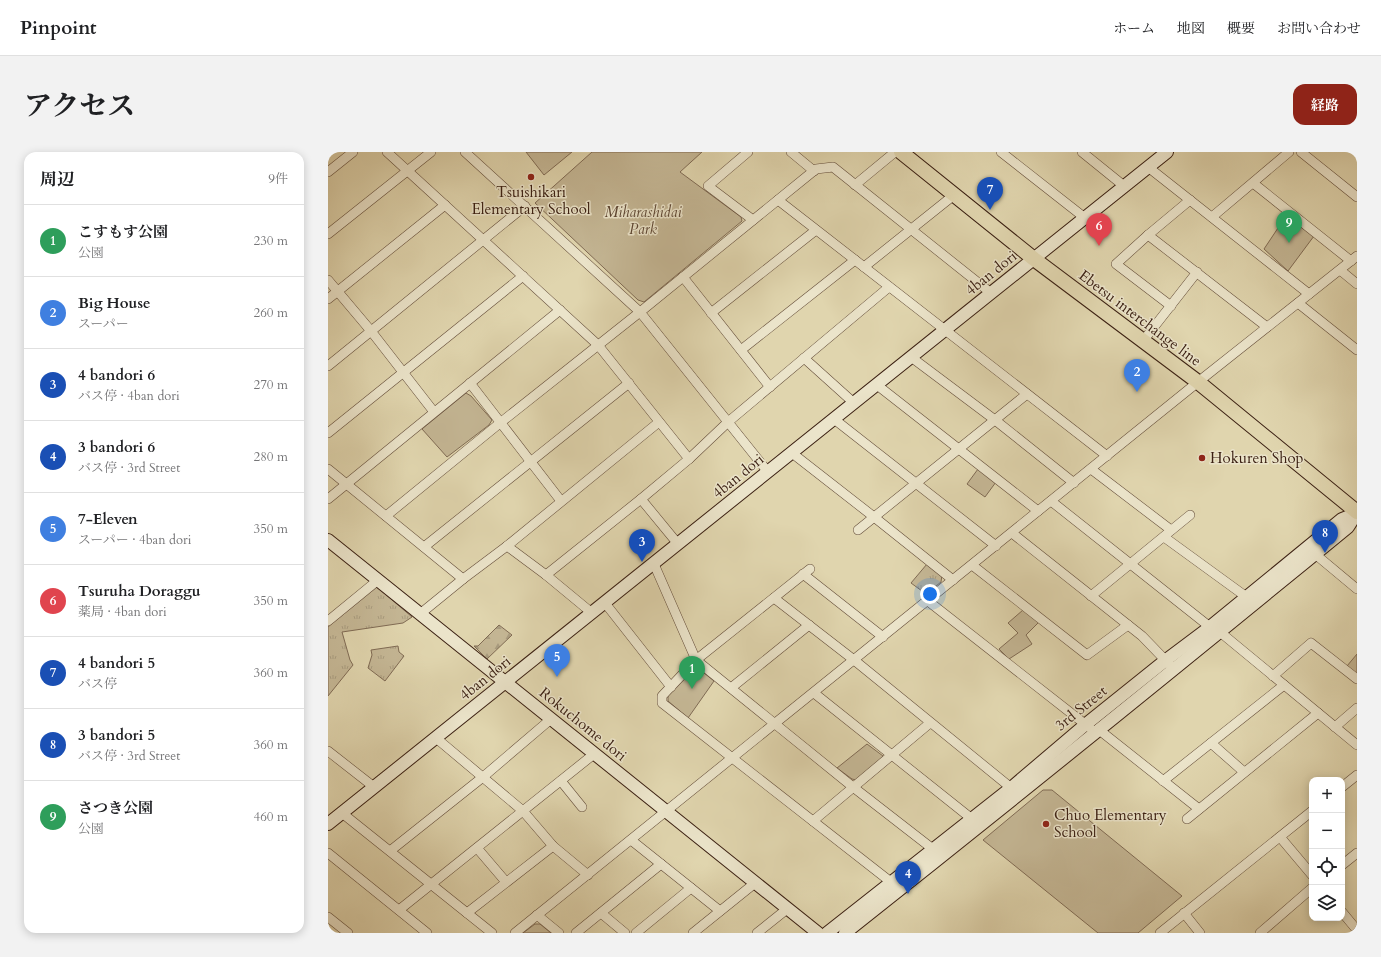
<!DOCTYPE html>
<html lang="ja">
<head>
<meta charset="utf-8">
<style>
  body { margin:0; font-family:Cardo,"Noto Serif JP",serif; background:#f2f2f2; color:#202124 }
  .controls { position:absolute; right:12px; bottom:12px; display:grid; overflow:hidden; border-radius:8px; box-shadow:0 2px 10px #0003 }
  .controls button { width:36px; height:36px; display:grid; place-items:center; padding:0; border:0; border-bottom:1px solid #e0e0e0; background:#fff; color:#202124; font:20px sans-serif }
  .you { position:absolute; left:602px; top:442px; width:14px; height:14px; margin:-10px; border:3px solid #fff; border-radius:50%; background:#1a73e8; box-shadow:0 0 0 6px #1a73e833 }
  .badge { display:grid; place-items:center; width:26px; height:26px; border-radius:50%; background:#8f2418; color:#fff; font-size:13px; font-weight:700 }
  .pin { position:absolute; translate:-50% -33px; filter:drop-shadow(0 1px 2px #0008) }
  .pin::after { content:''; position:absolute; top:21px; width:14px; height:12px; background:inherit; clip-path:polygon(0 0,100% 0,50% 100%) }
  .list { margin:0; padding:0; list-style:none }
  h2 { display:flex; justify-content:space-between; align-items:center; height:52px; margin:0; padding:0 16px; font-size:17px }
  h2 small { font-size:13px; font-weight:400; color:#757577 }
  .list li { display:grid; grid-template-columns:26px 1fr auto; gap:12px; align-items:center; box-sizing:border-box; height:72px; padding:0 16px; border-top:1px solid #e0e0e0 }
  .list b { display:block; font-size:15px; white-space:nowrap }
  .list p { margin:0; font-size:13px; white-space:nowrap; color:#757577 }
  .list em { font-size:13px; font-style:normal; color:#757577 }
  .icon { flex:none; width:22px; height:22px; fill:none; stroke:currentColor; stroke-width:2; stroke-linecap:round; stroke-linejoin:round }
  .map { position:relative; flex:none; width:1029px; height:781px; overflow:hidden; border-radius:12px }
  header { display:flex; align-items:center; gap:24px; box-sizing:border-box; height:56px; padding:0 20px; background:#fff; border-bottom:1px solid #e0e0e0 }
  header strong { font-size:19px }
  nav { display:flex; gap:22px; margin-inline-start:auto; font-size:14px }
  .intro { display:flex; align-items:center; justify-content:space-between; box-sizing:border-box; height:96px; padding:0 24px }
  h1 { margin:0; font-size:28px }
  .button { padding:10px 18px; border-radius:12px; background:#8f2418; color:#fff; font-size:14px; font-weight:700 }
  main { display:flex; gap:24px; padding:0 24px }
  aside { flex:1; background:#fff; border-radius:12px; box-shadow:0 2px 10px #0003 }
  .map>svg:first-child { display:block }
  .grass { fill:url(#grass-tufts); stroke:#806b54 }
  .forest { fill:url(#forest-firs); stroke:#806b54 }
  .green { fill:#c4b694; stroke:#806b54 }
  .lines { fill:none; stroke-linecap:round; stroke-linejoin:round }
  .street-casing { stroke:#644d3a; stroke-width:10 }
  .secondary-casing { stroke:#3b2013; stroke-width:14 }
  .primary-casing { stroke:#3b2013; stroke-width:16 }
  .street { stroke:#ebe4ca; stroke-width:9 }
  .secondary { stroke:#ebe4ca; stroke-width:12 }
  .primary { stroke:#e0d5ae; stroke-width:14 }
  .poi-dot { fill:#8f2418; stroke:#ebe4ca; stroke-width:1.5 }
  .labels { text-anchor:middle; stroke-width:3; stroke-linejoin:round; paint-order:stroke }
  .poi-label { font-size:15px; fill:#3b2013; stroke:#ebe4ca; text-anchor:start }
  .park-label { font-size:15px; font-style:italic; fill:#5d4633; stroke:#ebe4ca }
  .street-label { font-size:15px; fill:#3b2013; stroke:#ebe4ca }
</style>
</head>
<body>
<header>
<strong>Pinpoint</strong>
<nav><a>ホーム</a><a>地図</a><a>概要</a><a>お問い合わせ</a></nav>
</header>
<div class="intro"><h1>アクセス</h1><a class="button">経路</a></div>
<main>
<aside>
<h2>周辺<small>9件</small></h2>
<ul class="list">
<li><span class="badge" style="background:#2e9e5b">1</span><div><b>こすもす公園</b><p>公園</p></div><em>230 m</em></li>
<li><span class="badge" style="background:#3f7fe0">2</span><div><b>Big House</b><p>スーパー</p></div><em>260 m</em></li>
<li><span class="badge" style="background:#1a4fb4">3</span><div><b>4 bandori 6</b><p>バス停 · 4ban dori</p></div><em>270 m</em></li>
<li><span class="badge" style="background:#1a4fb4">4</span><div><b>3 bandori 6</b><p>バス停 · 3rd Street</p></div><em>280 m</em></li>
<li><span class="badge" style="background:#3f7fe0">5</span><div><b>7-Eleven</b><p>スーパー · 4ban dori</p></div><em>350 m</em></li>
<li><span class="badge" style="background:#e0444e">6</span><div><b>Tsuruha Doraggu</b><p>薬局 · 4ban dori</p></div><em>350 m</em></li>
<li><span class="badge" style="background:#1a4fb4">7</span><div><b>4 bandori 5</b><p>バス停</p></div><em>360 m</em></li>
<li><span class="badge" style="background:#1a4fb4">8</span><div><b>3 bandori 5</b><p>バス停 · 3rd Street</p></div><em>360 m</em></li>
<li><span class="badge" style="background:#2e9e5b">9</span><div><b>さつき公園</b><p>公園</p></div><em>460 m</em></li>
</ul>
</aside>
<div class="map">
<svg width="1029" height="781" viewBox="0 0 1029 781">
  <defs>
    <pattern id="grass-tufts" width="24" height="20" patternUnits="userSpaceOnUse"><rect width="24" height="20" fill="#c4b694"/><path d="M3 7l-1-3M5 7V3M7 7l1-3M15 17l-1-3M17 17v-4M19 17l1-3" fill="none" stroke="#a99c7f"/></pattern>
    <pattern id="forest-firs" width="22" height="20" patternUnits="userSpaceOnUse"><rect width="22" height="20" fill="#c4b694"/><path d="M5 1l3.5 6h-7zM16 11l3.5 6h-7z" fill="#a99c7f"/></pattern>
  </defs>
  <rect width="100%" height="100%" fill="#e0d5ae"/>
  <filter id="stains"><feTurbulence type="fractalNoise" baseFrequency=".005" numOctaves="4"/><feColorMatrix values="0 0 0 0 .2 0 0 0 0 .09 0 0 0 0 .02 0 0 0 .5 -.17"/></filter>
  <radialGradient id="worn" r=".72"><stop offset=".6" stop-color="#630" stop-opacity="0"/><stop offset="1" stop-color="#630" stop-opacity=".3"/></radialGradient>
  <g class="grass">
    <path d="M599 412 614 423 613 430 598 442 583 431Z"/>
    <path d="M49 435 84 465 75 471 14 480 22 508 25 513 0 544V475Z"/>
    <path d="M70 494 71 500 76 504 57 529 40 516 44 503 43 498Z"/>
  </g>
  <path class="forest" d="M171 473 184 483 159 507 146 494H150Z"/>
  <g class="green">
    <path d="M198 0H244L216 23Z"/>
    <path d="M264 0H374L352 20 413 65 414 69 316 150 310 148 207 51Z"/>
    <path d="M958 64 986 84 960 119 936 97Z"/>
    <path d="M138 241 143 244 164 268 161 273 119 305 94 277Z"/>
    <path d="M650 317 668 330 657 345 639 332Z"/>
    <path d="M695 458 711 470 698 483 704 492 681 507 671 497 690 481 680 471Z"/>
    <path d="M1029 502V522L1019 514Z"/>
    <path d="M366 516 371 517 386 529 360 566 340 549V544Z"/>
    <path d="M539 592 555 604 554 607 528 628 524 627 509 616Z"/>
    <path d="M715 638H724L854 744 810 781H770L655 688Z"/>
    <path d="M207 772H212L223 781H195Z"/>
  </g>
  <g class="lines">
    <g class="street-casing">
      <g id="street">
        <path d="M59 0 270 193 361 307"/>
        <path d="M137 0 312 160 440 320"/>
        <path d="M420 0 380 34 425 68"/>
        <path d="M463 0 486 19"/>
        <path d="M673 0 757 66"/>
        <path d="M754 0 796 34"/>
        <path d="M973 0 1029 45"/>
        <path d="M820 15 981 142"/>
        <path d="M0 20 25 0"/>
        <path d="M925 31 1023 109"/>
        <path d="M527 33 567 0"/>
        <path d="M450 48 779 304"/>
        <path d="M884 65 961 0"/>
        <path d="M0 82 103 0"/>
        <path d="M820 83 939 175"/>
        <path d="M536 115 626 43"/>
        <path d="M1012 118 1029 132"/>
        <path d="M355 125 442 235"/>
        <path d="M0 128 43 179 106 260"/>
        <path d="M0 147 117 53"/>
        <path d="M970 151 1029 198"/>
        <path d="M843 154 788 112 820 83 862 48"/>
        <path d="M383 161 488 78"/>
        <path d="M815 189 869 120"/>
        <path d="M413 198 527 108"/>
        <path d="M583 205 667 268 746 331"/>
        <path d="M476 206 526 251"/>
        <path d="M0 214 197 54"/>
        <path d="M142 231 233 349"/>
        <path d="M549 233 710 359"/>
        <path d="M506 267 668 394"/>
        <path d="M0 281 195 124"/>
        <path d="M464 301 546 365 625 428"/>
        <path d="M0 317 135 427"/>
        <path d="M763 317 843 378"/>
        <path d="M0 347 232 158"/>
        <path d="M313 347 350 392"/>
        <path d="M723 349 882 475"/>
        <path d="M58 364 172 271 312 160 488 17 505 15 663 141"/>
        <path d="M530 378 699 242"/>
        <path d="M684 381 814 484 842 513"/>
        <path d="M836 385 924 449"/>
        <path d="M179 394 218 423 264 461"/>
        <path d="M96 395 301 231"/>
        <path d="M987 402 1029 437"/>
        <path d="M326 412 368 508 525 635 610 701"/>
        <path d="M644 413 759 503 800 473"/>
        <path d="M482 417 368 508 334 544V551L568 734"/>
        <path d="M475 422 555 485"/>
        <path d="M218 423 313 347 361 307 400 270 561 135"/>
        <path d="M763 444 862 363"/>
        <path d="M446 446 526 508 687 639"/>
        <path d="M600 449 762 576"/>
        <path d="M277 451 343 535"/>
        <path d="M92 462 135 427 179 394 331 270"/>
        <path d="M0 469 50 428"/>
        <path d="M892 480 1029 593"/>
        <path d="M945 524 983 491 1029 527"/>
        <path d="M403 536 481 473"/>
        <path d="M486 541 644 667"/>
        <path d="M1007 575 1029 556"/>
        <path d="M770 577 871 657"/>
        <path d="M108 586 195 659 225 694 260 723"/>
        <path d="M883 591 916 620"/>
        <path d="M0 599 46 635"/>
        <path d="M233 629 254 655"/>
        <path d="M835 629 956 533"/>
        <path d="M1014 635 1029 623"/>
        <path d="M14 661 164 781"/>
        <path d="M859 667 990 561"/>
        <path d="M485 669 602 571"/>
        <path d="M952 685 984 723"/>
        <path d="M303 688 392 759"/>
        <path d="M149 696 178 730"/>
        <path d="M62 699 155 625 223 567"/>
        <path d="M0 701 99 781"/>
        <path d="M1014 713 1029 701"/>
        <path d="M71 758 266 602"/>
        <path d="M1014 760 1029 778"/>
        <path d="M139 761 225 694"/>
        <path d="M273 761 297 781"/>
        <path d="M856 761 872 781"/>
        <path d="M209 763 231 781"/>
        <path d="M0 765 20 781"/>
        <path d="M187 781 870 230 1029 104"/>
        <path d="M248 781 333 712"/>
        <path d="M308 781 363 736"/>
        <path d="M365 781 427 731"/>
        <path d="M429 781 459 757"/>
        <path d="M832 781 984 659"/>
        <path d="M932 781 984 736"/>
      </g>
    </g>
    <g class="secondary-casing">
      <g id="secondary">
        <path d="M0 388 490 781"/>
        <path d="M0 672 839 0"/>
        <path d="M499 781 683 636 757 573 838 508 882 475 1014 367 1029 361"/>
        <path d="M517 781C686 647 853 512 1020 375L1029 361"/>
      </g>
    </g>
    <g class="primary-casing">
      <path id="primary" d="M573 0 706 107 870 230 1029 360"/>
    </g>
    <use href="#street" class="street"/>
    <use href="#secondary" class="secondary"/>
    <use href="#primary" class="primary"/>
  </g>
  <g class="poi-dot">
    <circle cx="203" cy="25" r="4"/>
    <circle cx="874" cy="306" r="4"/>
    <circle cx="718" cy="672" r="4"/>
  </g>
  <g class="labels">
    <g class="poi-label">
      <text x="203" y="45" text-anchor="middle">Tsuishikari<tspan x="203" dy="17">Elementary School</tspan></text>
      <text x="882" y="311">Hokuren Shop</text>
      <text x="726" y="668">Chuo Elementary<tspan x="726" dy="17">School</tspan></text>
    </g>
    <g class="park-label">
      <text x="315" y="65">Miharashidai<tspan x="315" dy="17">Park</tspan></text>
    </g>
    <g class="street-label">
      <text transform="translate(663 121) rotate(-39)" y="5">4ban dori</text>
      <text transform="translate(812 166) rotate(37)" y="5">Ebetsu interchange line</text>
      <text transform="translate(410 324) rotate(-39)" y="5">4ban dori</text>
      <text transform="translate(157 526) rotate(-39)" y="5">4ban dori</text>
      <text transform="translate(753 556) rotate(-39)" y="5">3rd Street</text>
      <text transform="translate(255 572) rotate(39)" y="5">Rokuchome dori</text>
    </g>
  </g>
  <rect width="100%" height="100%" filter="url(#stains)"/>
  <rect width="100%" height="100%" fill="url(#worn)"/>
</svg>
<div class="controls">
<button>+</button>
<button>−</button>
<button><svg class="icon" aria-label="locate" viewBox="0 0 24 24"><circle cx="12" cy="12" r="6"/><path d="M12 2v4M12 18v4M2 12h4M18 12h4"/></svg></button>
<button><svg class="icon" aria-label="layers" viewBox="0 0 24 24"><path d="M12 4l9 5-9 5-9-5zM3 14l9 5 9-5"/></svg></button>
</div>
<div class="you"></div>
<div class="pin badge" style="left:364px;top:537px;background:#2e9e5b">1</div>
<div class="pin badge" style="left:809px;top:240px;background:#3f7fe0">2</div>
<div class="pin badge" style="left:314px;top:410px;background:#1a4fb4">3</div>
<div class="pin badge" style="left:580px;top:742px;background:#1a4fb4">4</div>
<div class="pin badge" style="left:229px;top:525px;background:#3f7fe0">5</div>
<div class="pin badge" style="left:771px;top:94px;background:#e0444e">6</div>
<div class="pin badge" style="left:662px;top:58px;background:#1a4fb4">7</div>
<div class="pin badge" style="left:997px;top:401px;background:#1a4fb4">8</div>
<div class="pin badge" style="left:961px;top:91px;background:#2e9e5b">9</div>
</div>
</main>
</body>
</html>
